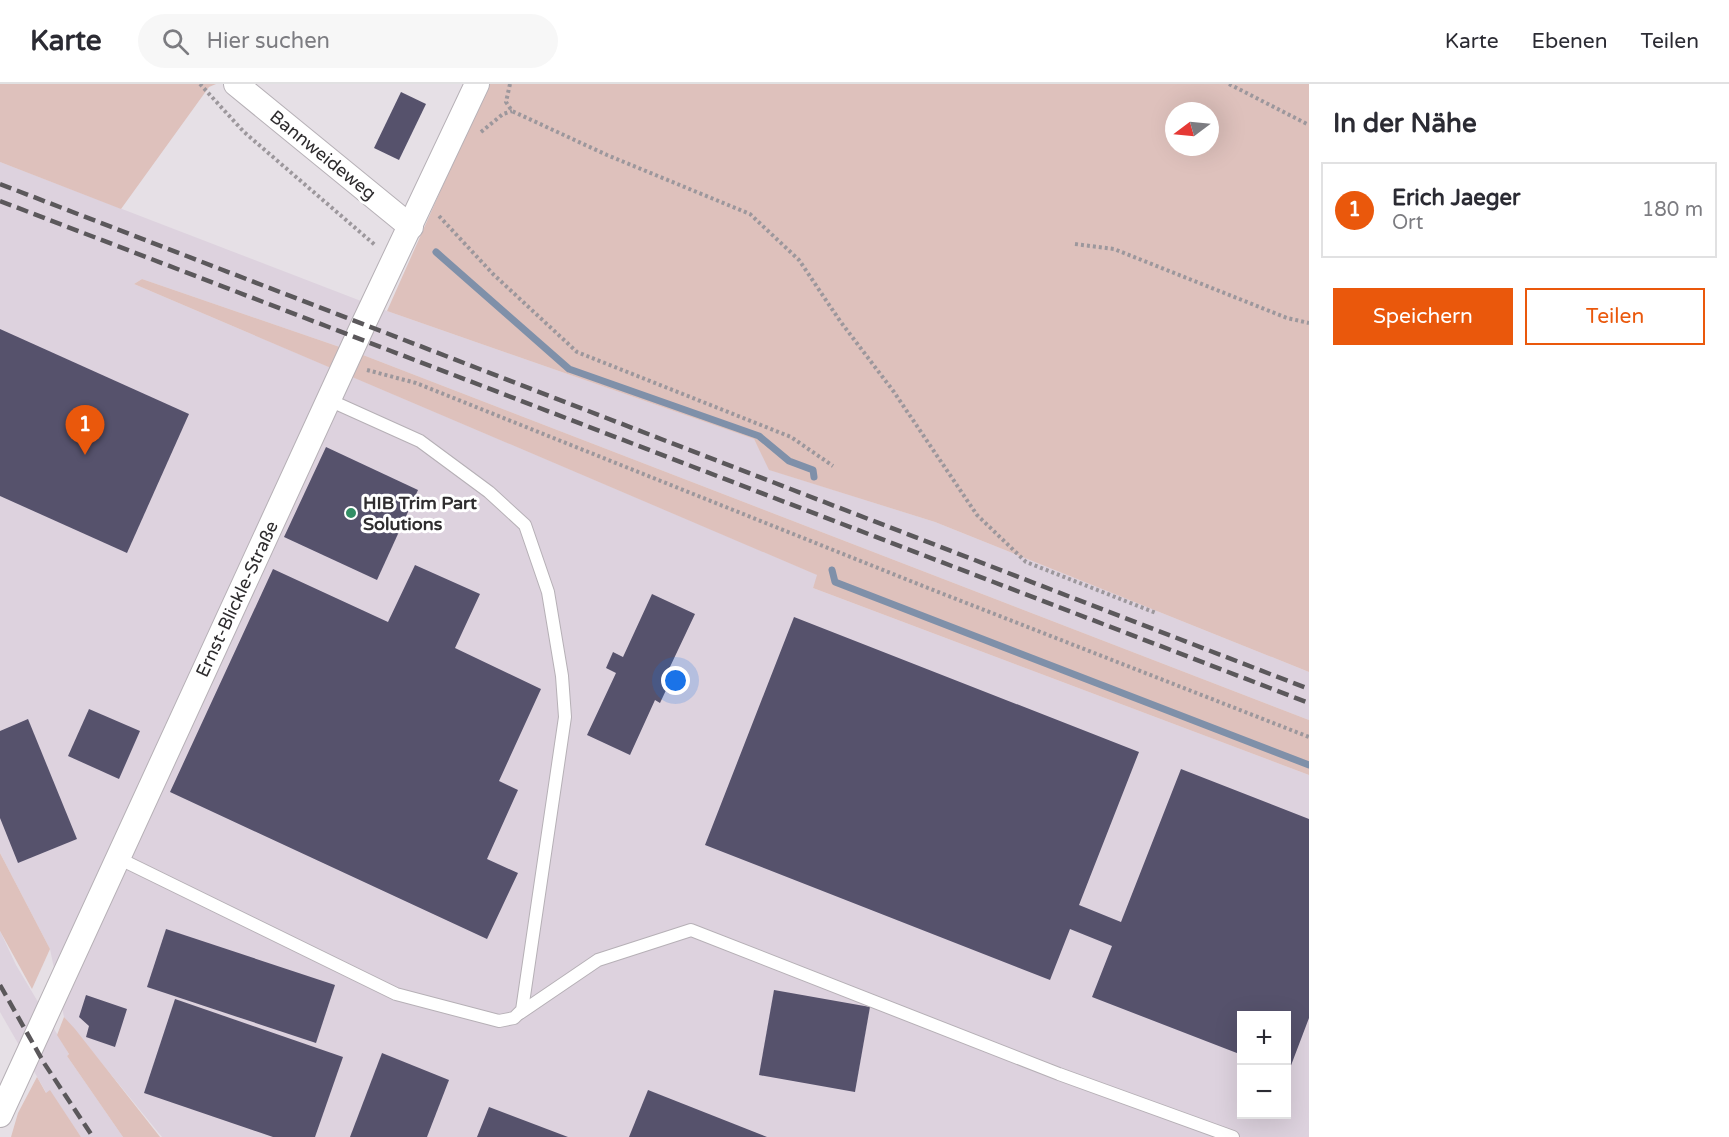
<!DOCTYPE html>
<html lang="de">
<head>
<meta charset="utf-8">
<style>
  body { margin:0; font-family:"Varela Round",sans-serif; background:#f7f7f7; color:#2b2b33 }
  .controls { position:absolute; right:18px; bottom:18px; display:grid; overflow:hidden; border-radius:0px; box-shadow:0 6px 24px #0002 }
  .controls button { width:54px; height:54px; display:grid; place-items:center; padding:0; border:0; border-bottom:2px solid #e1e1e2; background:#fff; color:#2b2b33; font:30px sans-serif }
  .compass { position:absolute; left:1165px; top:18px; width:54px; height:54px; border-radius:50%; background:#fff; box-shadow:0 6px 24px #0002; rotate:254deg }
  .you { position:absolute; left:676px; top:597px; width:21px; height:21px; margin:-15px; border:4px solid #fff; border-radius:50%; background:#1a73e8; box-shadow:0 0 0 9px #1a73e833 }
  .badge { display:grid; place-items:center; width:39px; height:39px; border-radius:50%; background:#ea580c; color:#fff; font-size:20px; font-weight:700 }
  .pin { position:absolute; translate:-50% -50px; filter:drop-shadow(0 2px 3px #0008) }
  .pin::after { content:''; position:absolute; top:32px; width:21px; height:18px; background:inherit; clip-path:polygon(0 0,100% 0,50% 100%) }
  .list { margin:0; padding:0; list-style:none }
  h2 { display:flex; justify-content:space-between; align-items:center; height:78px; margin:0; padding:0 24px; font-size:26px }
  h2 small { font-size:20px; font-weight:400; color:#7c7c81 }
  .list li { display:grid; grid-template-columns:39px 1fr auto; gap:18px; align-items:center; box-sizing:border-box; height:96px; margin:0 12px 12px; padding:0 12px; border:2px solid #e1e1e2; border-radius:0px }
  .list b { display:block; font-size:22px; white-space:nowrap }
  .list p { margin:0; font-size:20px; white-space:nowrap; color:#7c7c81 }
  .list em { font-size:20px; font-style:normal; color:#7c7c81 }
  .actions { display:flex; gap:12px; padding:18px 24px }
  .actions a { flex:1; padding:14px 0; border:2px solid #ea580c; border-radius:0px; text-align:center; font-size:21px; color:#ea580c }
  .actions .main { background:#ea580c; color:#fff }
  .icon { flex:none; width:33px; height:33px; fill:none; stroke:currentColor; stroke-width:2; stroke-linecap:round; stroke-linejoin:round }
  .map { position:relative; flex:none; width:1309px; height:1053px; overflow:hidden }
  header { display:flex; align-items:center; gap:36px; box-sizing:border-box; height:84px; padding:0 30px; background:#fff; border-bottom:2px solid #e1e1e2 }
  header strong { font-size:28px }
  nav { display:flex; gap:33px; margin-inline-start:auto; font-size:21px }
  .search { width:420px; height:54px; background:#f7f7f7; display:flex; align-items:center; gap:15px; box-sizing:border-box; padding:0 21px; border-radius:33px; color:#7c7c81; font-size:22px }
  main { display:flex }
  aside { flex:1; background:#fff }
  .map>svg:first-child { display:block }
  .built { fill:#ddd2de; fill-rule:evenodd }
  .green { fill:#dec1bc; fill-rule:evenodd }
  .lines { fill:none; stroke-linecap:round; stroke-linejoin:round }
  .stream { stroke:#7f90a9; stroke-width:7 }
  .building { fill:#56526c }
  .lane-casing { stroke:#b6b0b6; stroke-width:14 }
  .street-casing { stroke:#b6b0b6; stroke-width:26 }
  .path { stroke:#9c979c; stroke-width:4; stroke-dasharray:3 3; stroke-linecap:butt }
  .lane { stroke:#fff; stroke-width:12 }
  .street { stroke:#fff; stroke-width:24 }
  .rail { stroke:#5b585b; stroke-width:4.5; stroke-dasharray:12 6; stroke-linecap:butt }
  .poi-dot { fill:#338e65; stroke:#fff; stroke-width:2 }
  .labels { text-anchor:middle; stroke-width:6; stroke-linejoin:round; paint-order:stroke }
  .street-label { font-size:18px; fill:#2e2c2e; stroke:#fff }
  .poi-label { font-size:18px; font-weight:bold; fill:#2e2c2e; stroke:#fff; text-anchor:start }
</style>
</head>
<body>
<header>
<strong>Karte</strong>
<div class="search"><svg class="icon" aria-label="search" viewBox="0 0 24 24"><circle cx="10" cy="10" r="6"/><path d="M15 15l6 6"/></svg>Hier suchen</div>
<nav><a>Karte</a><a>Ebenen</a><a>Teilen</a></nav>
</header>
<main>
<div class="map">
<svg width="1309" height="1053" viewBox="0 0 1309 1053">
  <rect width="100%" height="100%" fill="#e6e0e6"/>
  <g class="built">
    <path d="M0 78 387 227 754 355 770 386 935 438 1309 588V636L363 271 142 195 134 200 818 491 813 504 1309 691V1053H162L64 933 50 865 0 769ZM1242 932H1286V1030H1242Z"/>
    <path d="M0 847 16 881 69 970 67 972 123 1053H81L50 1007 47 1010 0 928Z"/>
  </g>
  <g class="green">
    <path d="M0 0H216L209 3 121 125 0 78Z"/>
    <path d="M488 0H1309V588L935 438 769 386 754 355 387 227ZM1174 27H1210V63H1174Z"/>
    <path d="M142 195 363 271 1309 636V691L813 504 817 491 134 200Z"/>
    <path d="M0 769 50 865 32 905 0 847Z"/>
    <path d="M64 933 75 945 160 1053H123L67 972 69 970 57 951Z"/>
    <path d="M37 993 46 1009 50 1006 81 1053H11L18 1029Z"/>
  </g>
  <g class="lines">
    <g class="stream">
      <path d="M436 168 569 285 759 352 789 377 813 386 814 393"/>
      <path d="M832 486 835 498 1309 681"/>
    </g>
  </g>
  <g class="building">
    <path d="M401 8 426 20 399 76 374 64Z"/>
    <path d="M0 245 189 330 127 469 0 412Z"/>
    <path d="M326 363 418 406 377 496 284 453Z"/>
    <path d="M415 481 480 510 455 564 541 605 499 697 518 706 487 775 518 789 487 855 170 708 273 485 388 538Z"/>
    <path d="M652 510 695 530 669 585 675 587 660 619 655 616 630 671 587 651 616 589 606 584 613 568 623 573Z"/>
    <path d="M794 533 1139 668 1079 821 1121 838 1181 685 1309 735V934L1287 992 1286 932H1242V971L1092 913 1112 862 1070 845 1050 896 705 761Z"/>
    <path d="M89 625 140 647 119 695 68 672Z"/>
    <path d="M28 635 77 755 18 779 0 734V647Z"/>
    <path d="M166 845 335 901 316 959 147 903Z"/>
    <path d="M774 906 870 923 855 1008 759 991Z"/>
    <path d="M86 911 127 925 115 963 86 953 89 942 79 933Z"/>
    <path d="M175 915 343 973 315 1053H273L144 1009Z"/>
    <path d="M382 969 449 996 427 1053H350Z"/>
    <path d="M648 1006 767 1053H629Z"/>
    <path d="M489 1023 568 1053H477Z"/>
  </g>
  <g class="lines">
    <g class="lane-casing">
      <g id="lane">
        <path d="M118 774 396 910 499 937 514 934 522 926 565 633 562 592 548 508 525 441 489 408 420 357 329 316"/>
        <path d="M520 929 598 876 691 846 1059 990 1233 1053"/>
      </g>
    </g>
    <g class="street-casing">
      <g id="street">
        <path d="M236 0 411 143"/>
        <path d="M0 1031 363 241 477 0"/>
      </g>
    </g>
    <g class="path">
      <path d="M200 0 244 48 375 161"/>
      <path d="M510 0 506 18 512 27 607 71 750 130 799 176 840 237 894 308 977 431 1026 478 1156 529"/>
      <path d="M1229 0 1309 41"/>
      <path d="M481 48 503 30 512 27"/>
      <path d="M439 132 493 190 577 268 791 353 833 382"/>
      <path d="M1075 160 1114 165 1287 234 1309 239"/>
      <path d="M367 286 416 299 928 504 1309 653"/>
    </g>
    <use href="#lane" class="lane"/>
    <use href="#street" class="street"/>
    <g class="rail">
      <path d="M0 100 1309 605"/>
      <path d="M0 117 1309 619"/>
      <path d="M0 901 44 979 93 1053"/>
    </g>
  </g>
  <circle class="poi-dot" cx="351" cy="429" r="6"/>
  <g class="labels">
    <g class="street-label">
      <text transform="translate(323 71) rotate(39)" y="6">Bannweideweg</text>
      <text transform="translate(237 515) rotate(-65)" y="6">Ernst-Blickle-Straße</text>
    </g>
    <g class="poi-label">
      <text x="363" y="425">HIB Trim Part<tspan x="363" dy="21">Solutions</tspan></text>
    </g>
  </g>
</svg>
<div class="controls">
<button>+</button>
<button>−</button>
</div>
<svg class="compass" viewBox="-18 -18 36 36"><path d="M0-13l5 13h-10z" fill="#e53935"/><path d="M0 13l5-13h-10z" fill="#7c7c81"/></svg>
<div class="you"></div>
<div class="pin badge" style="left:85px;top:371px">1</div>
</div>
<aside>
<h2>In der Nähe<small></small></h2>
<ul class="list">
<li><span class="badge">1</span><div><b>Erich Jaeger</b><p>Ort</p></div><em>180 m</em></li>
</ul>
<div class="actions"><a class="main">Speichern</a><a>Teilen</a></div>
</aside>
</main>
</body>
</html>
